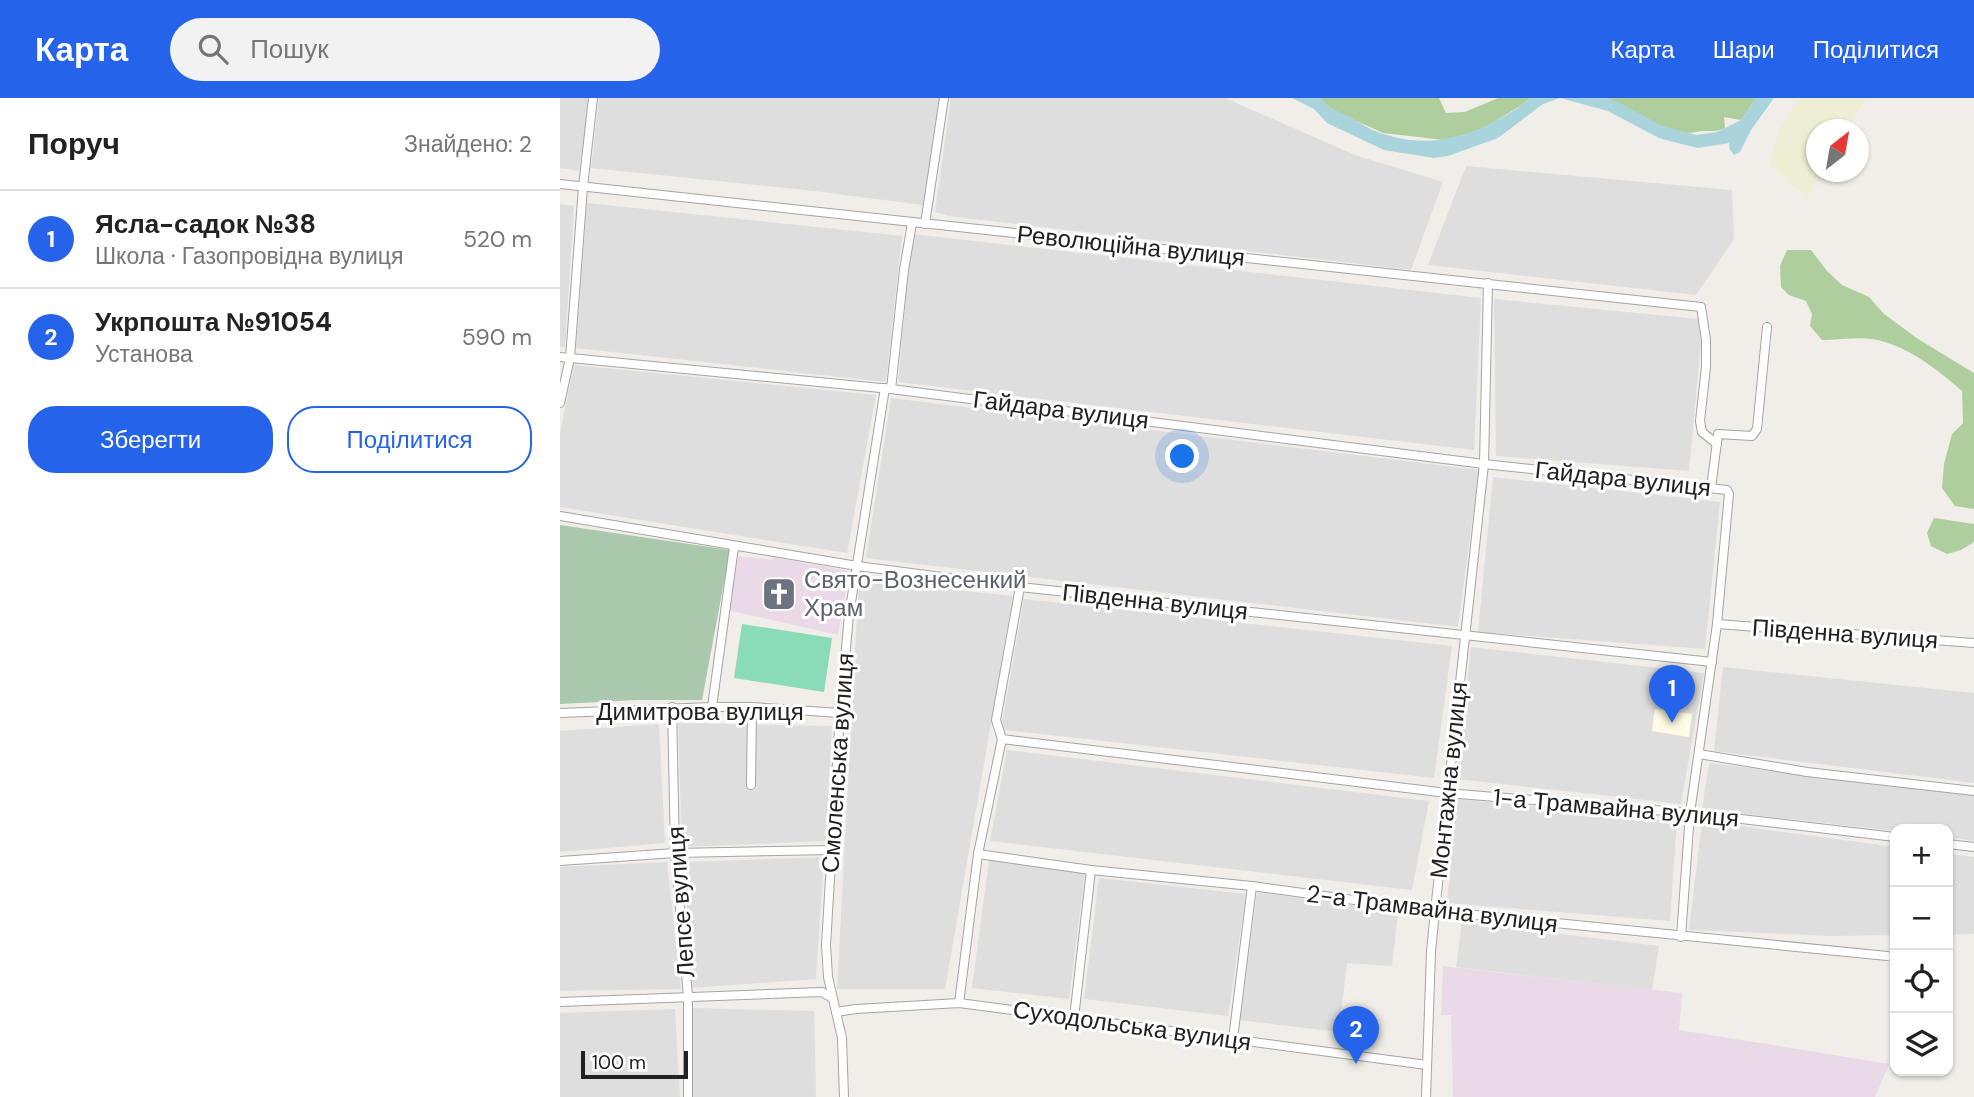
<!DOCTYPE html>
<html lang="uk">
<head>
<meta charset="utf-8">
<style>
  body { margin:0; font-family:"DM Sans",sans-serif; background:#f2f2f2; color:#222 }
  .controls { position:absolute; right:21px; bottom:21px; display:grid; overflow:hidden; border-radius:14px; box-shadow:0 2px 5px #0004 }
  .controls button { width:63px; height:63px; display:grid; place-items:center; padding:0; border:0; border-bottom:2px solid #e0e0e0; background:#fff; color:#222; font:35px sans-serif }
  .compass { position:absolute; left:1246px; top:21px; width:63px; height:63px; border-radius:50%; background:#fff; box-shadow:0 2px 5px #0004; rotate:31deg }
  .scale { position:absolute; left:21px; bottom:18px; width:107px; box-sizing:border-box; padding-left:7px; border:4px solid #212121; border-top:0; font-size:19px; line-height:24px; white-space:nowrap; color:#212121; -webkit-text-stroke:5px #fff; paint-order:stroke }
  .you { position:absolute; left:623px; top:359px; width:24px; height:24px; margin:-18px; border:5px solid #fff; border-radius:50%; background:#1a73e8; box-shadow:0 0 0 10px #1a73e833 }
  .badge { display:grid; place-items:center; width:46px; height:46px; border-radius:50%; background:#2563eb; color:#fff; font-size:23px; font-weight:700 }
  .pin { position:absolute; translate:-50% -58px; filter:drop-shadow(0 2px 4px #0008) }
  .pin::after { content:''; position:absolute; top:37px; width:24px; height:21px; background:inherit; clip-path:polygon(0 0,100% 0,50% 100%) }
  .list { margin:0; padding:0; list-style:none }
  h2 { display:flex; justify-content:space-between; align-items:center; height:91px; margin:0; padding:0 28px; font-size:30px }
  h2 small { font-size:23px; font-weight:400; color:#767676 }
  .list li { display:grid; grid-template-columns:46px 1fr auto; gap:21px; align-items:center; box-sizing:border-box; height:98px; padding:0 28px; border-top:2px solid #e0e0e0 }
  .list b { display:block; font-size:26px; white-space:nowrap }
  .list p { margin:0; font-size:23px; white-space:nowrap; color:#767676 }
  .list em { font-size:23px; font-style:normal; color:#767676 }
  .actions { display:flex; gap:14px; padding:21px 28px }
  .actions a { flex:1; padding:16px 0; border:2px solid #2563eb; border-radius:28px; text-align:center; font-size:24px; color:#2563eb }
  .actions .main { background:#2563eb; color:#fff }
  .icon { flex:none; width:38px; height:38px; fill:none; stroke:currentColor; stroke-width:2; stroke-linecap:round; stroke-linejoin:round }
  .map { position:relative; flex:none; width:1414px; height:999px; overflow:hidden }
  header { display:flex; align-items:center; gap:42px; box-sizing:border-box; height:98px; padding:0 35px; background:#2563eb; color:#fff }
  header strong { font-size:33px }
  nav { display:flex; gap:38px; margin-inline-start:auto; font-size:24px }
  .search { width:490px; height:63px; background:#f2f2f2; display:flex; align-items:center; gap:18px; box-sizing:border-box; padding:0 24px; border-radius:38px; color:#767676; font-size:26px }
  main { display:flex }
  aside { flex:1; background:#fff }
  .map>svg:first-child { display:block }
  .residential { fill:#dfdede }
  .industrial { fill:#eadae8 }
  .education { fill:#fefce4 }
  .farmland { fill:#eeeed4 }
  .forest { fill:#afce9e }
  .cemetery { fill:#aac9ac }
  .pitch { fill:#89dcb7 }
  .water { fill:#aad4dc }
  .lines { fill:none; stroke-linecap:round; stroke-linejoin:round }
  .minor-casing { stroke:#a5a5a5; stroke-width:10 }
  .minor { stroke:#fff; stroke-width:8 }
  .labels { text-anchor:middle; stroke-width:6; stroke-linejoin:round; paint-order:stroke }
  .street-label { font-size:24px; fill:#212121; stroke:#fff }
  .worship-label { font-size:24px; fill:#5b616d; stroke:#fff; text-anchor:start }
</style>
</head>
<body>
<header>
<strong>Карта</strong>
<div class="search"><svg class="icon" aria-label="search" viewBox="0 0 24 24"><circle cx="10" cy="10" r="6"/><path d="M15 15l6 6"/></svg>Пошук</div>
<nav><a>Карта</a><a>Шари</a><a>Поділитися</a></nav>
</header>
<main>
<aside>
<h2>Поруч<small>Знайдено: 2</small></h2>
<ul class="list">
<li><span class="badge">1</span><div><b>Ясла-садок №38</b><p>Школа · Газопровідна вулиця</p></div><em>520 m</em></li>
<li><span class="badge">2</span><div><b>Укрпошта №91054</b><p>Установа</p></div><em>590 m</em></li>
</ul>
<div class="actions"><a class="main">Зберегти</a><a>Поділитися</a></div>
</aside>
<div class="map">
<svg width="1414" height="999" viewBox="0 0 1414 999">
  <rect width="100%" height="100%" fill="#f1ede8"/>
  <g class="residential">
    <path d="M0 0H30L19 73 0 70Z"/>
    <path d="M39 0H380L363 107 246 92 31 70Z"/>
    <path d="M391 0H665L795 57 883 84 851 172 388 118 375 114Z"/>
    <path d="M906 68 1172 92 1174 141 1136 197 868 167Z"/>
    <path d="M27 105 342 138 326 284 16 250Z"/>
    <path d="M0 106 14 108 5 249H0Z"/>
    <path d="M352 136 921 200 914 352 338 284Z"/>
    <path d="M934 201 1139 221 1141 244 1129 373 936 358Z"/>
    <path d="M14 267 316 297 287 455 0 409V335Z"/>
    <path d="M331 300 919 372 898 529 306 460Z"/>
    <path d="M933 379 1160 404 1145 551 918 534Z"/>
    <path d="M299 482 453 498 385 891H277Z"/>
    <path d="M464 501 892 548 874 680 445 632 442 625Z"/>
    <path d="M911 549 1144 575 1121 706 897 681Z"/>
    <path d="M1163 569 1414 595V685L1154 653Z"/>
    <path d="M118 625 272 628 266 743 122 749Z"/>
    <path d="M99 626 105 745 0 754V633Z"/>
    <path d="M447 652 869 703 852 792 430 743Z"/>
    <path d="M1149 665 1414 698V743L1388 739V731H1335V733L1142 711Z"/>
    <path d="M897 701 1117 723 1110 823 887 805Z"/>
    <path d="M1142 723 1335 749V837L1270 838 1129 832Z"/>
    <path d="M1388 756 1414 759V836L1388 837Z"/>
    <path d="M264 759 256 881 131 890 125 764Z"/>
    <path d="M429 762 525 776 509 901 412 890Z"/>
    <path d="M107 764 121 891 0 893V769Z"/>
    <path d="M539 780 686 796 668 918 524 901Z"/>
    <path d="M697 794 838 814 832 868 787 865 779 934 680 922Z"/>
    <path d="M902 824 1099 848 1092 892 896 869Z"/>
    <path d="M132 910 254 913 256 999H132Z"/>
    <path d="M115 911 120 999H0V915Z"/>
  </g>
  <g class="industrial">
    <path d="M178 458 212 462 213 459 289 473 278 537 168 512Z"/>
    <path d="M883 868 1122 895 1119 932 1329 966 1315 999H893L891 917H881Z"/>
  </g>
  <path class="education" d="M1095 611 1132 616 1129 639 1092 633Z"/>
  <path class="farmland" d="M1238 0H1306L1287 31 1256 32V74H1263L1247 100 1209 66 1219 32Z"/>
  <g class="forest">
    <path d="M759 0H879L886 15 905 14 938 0H970L962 7 927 28 911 35 884 42 823 35 768 10Z"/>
    <path d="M1046 0H1196L1181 22 1164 19 1165 30C1157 34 1152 33 1144 33 1138 33 1133 35 1127 35 1100 34 1072 9 1046 0Z"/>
    <path d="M1227 152H1251L1267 173 1282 187 1309 199 1324 216 1358 241 1414 275V411L1395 408 1382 390 1384 366 1392 336 1403 325 1402 293C1377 271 1347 247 1312 241 1297 239 1278 242 1262 242L1250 228 1252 216 1246 203 1229 197 1221 189 1220 168Z"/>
    <path d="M1374 420 1414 426V444L1401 452 1387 456 1371 448 1367 435Z"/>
  </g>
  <path class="cemetery" d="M0 427 170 452 142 602H76L0 606Z"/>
  <path class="pitch" d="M182 526 272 540 264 594 174 580Z"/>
  <path class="water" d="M732 0H761C771 14 778 12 792 20 799 24 807 30 815 33 859 50 899 44 939 21 950 15 961 9 970 0H1046L1060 5 1100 27 1136 37 1157 34 1181 22 1196 0H1214L1191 32 1180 54 1174 57 1170 52 1169 45 1138 50 1117 45 1099 40 1048 13 1000 0 983 6 938 40 888 58 874 60 824 52 767 25 754 11Z"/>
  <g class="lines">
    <g class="minor-casing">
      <g id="minor">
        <path d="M0 86 1141 209 1146 242V269L1140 323 1142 334 1157 346"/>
        <path d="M365 126 384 0"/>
        <path d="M0 259 331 291 924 366 1167 392 1169 396 1157 526 1130 715 1121 839"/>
        <path d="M331 291 344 172 352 125"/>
        <path d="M0 305 10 260 23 89 33 0"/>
        <path d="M1151 390 1158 336 1192 338 1197 331 1207 229"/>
        <path d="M0 418 297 468 460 489 1152 564"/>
        <path d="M1157 526 1414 545"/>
        <path d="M112 609 115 755 128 898V999"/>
        <path d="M152 609 174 449"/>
        <path d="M0 615 152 609H192L280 615"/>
        <path d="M442 641 887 695 1130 715 1335 739"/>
        <path d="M1139 656 1247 674 1414 693"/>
        <path d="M191 687 192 609"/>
        <path d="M1388 746 1414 749"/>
        <path d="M418 756 531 772 692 788 875 813 1327 858"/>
        <path d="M0 763 115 755 273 752"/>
        <path d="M0 904 262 894 272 900"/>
        <path d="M399 905 418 756 442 641 436 622 460 489"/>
        <path d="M276 914 296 911 399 905 867 967"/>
        <path d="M514 920 531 772"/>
        <path d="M673 941 692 788"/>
        <path d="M284 999 282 940 268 879 266 847 280 615 289 517 325 290"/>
        <path d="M866 999 871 854 875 813 924 366 928 185"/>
      </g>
    </g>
    <use href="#minor" class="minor"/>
  </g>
  <defs>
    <g id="church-square" transform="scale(1.75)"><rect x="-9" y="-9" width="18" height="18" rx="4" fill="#6b7280" stroke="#fff"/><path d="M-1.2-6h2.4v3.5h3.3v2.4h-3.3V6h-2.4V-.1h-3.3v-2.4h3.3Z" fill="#fff"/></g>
  </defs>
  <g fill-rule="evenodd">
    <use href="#church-square" x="219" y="496"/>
  </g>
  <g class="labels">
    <g class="street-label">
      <text transform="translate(571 148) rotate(6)" y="8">Революційна вулиця</text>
      <text transform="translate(501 312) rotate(7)" y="8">Гайдара вулиця</text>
      <text transform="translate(1063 381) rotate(6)" y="8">Гайдара вулиця</text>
      <text transform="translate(595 504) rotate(6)" y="8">Південна вулиця</text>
      <text transform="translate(1285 536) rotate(4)" y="8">Південна вулиця</text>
      <text x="140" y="622">Димитрова вулиця</text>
      <text transform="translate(278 665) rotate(-86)" y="8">Смоленська вулиця</text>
      <text transform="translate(889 682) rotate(-84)" y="8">Монтажна вулиця</text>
      <text transform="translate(1056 710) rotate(5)" y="8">1-а Трамвайна вулиця</text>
      <text transform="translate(121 804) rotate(-94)" y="8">Лепсе вулиця</text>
      <text transform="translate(872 811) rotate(7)" y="8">2-а Трамвайна вулиця</text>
      <text transform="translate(572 928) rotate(8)" y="8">Суходольська вулиця</text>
    </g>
    <g class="worship-label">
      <text x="244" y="490">Свято-Вознесенкий<tspan x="244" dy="28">Храм</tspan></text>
    </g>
  </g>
</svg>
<div class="controls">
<button>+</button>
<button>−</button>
<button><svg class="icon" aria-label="locate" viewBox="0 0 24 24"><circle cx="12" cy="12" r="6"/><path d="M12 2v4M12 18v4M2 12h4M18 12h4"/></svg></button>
<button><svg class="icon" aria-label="layers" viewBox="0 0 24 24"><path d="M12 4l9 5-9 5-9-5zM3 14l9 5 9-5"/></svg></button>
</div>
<svg class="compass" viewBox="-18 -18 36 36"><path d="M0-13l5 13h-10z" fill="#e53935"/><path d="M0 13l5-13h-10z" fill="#767676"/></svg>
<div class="scale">100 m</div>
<div class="you"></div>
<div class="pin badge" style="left:1112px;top:625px">1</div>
<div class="pin badge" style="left:796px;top:966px">2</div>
</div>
</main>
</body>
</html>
